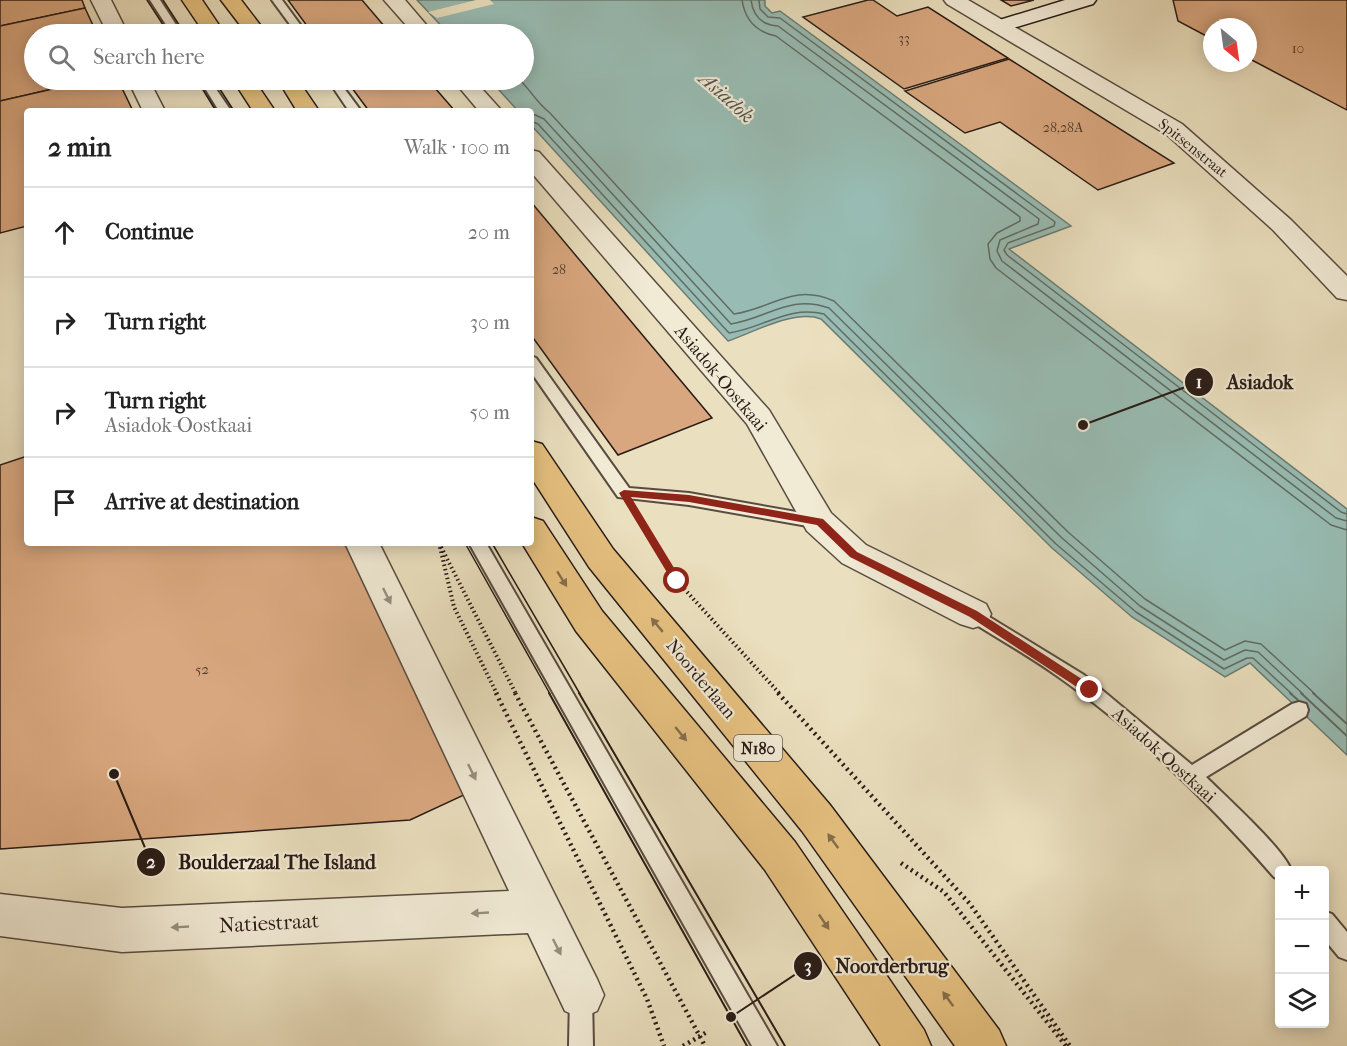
<!DOCTYPE html>
<html lang="en">
<head>
<meta charset="utf-8">
<style>
  body { margin:0; font-family:"IM FELL French Canon",serif; background:#f6f6f6; color:#222 }
  .controls { position:absolute; right:18px; bottom:18px; display:grid; overflow:hidden; border-radius:6px; box-shadow:0 3px 15px #0003 }
  .controls button { width:54px; height:54px; display:grid; place-items:center; padding:0; border:0; border-bottom:2px solid #e0e0e0; background:#fff; color:#222; font:30px sans-serif }
  .compass { position:absolute; left:1203px; top:18px; width:54px; height:54px; border-radius:50%; background:#fff; box-shadow:0 3px 15px #0003; rotate:151deg }
  .stop { position:absolute; width:18px; height:18px; margin:-14px; border:4px solid #8f2418; border-radius:50%; background:#fff }
  .stop.end { background:#8f2418; border-color:#fff; box-shadow:0 2px 6px #0008 }
  .list { margin:0; padding:0; list-style:none }
  h2 { display:flex; justify-content:space-between; align-items:center; height:78px; margin:0; padding:0 24px; font-size:26px }
  h2 small { font-size:20px; font-weight:400; color:#767676 }
  .list li { display:grid; grid-template-columns:39px 1fr auto; gap:18px; align-items:center; box-sizing:border-box; height:90px; padding:0 24px; border-top:2px solid #e0e0e0 }
  .list b { display:block; font-size:22px; white-space:nowrap }
  .list p { margin:0; font-size:20px; white-space:nowrap; color:#767676 }
  .list em { font-size:20px; font-style:normal; color:#767676 }
  .icon { flex:none; width:33px; height:33px; fill:none; stroke:currentColor; stroke-width:2; stroke-linecap:round; stroke-linejoin:round }
  .map { position:relative; flex:none; width:1347px; height:1046px; overflow:hidden }
  .search { position:absolute; background:#fff; box-shadow:0 3px 15px #0003; left:24px; top:24px; width:510px; height:66px; display:flex; align-items:center; gap:15px; box-sizing:border-box; padding:0 21px; border-radius:33px; color:#767676; font-size:22px }
  .panel { position:absolute; background:#fff; box-shadow:0 3px 15px #0003; left:24px; top:108px; width:510px; height:438px; border-radius:6px }
  .map>svg:first-child { display:block }
  .water { fill:#98bcb3; stroke:#6b7c74; stroke-width:1.5 }
  .pier { fill:#eadfbe }
  .lines { fill:none; stroke-linecap:round; stroke-linejoin:round }
  .shore-far1 { stroke:#606c64; stroke-width:1.5 }
  .shore { stroke:#606c64; stroke-width:2 }
  .building { fill:#d9a77f; stroke:#281b16; stroke-width:1.5 }
  .lane-casing { stroke:#584c40; stroke-width:4 }
  .street-casing { stroke:#584c40; stroke-width:3 }
  .secondary-casing { stroke:#281b16; stroke-width:3 }
  .primary-casing { stroke:#281b16; stroke-width:3 }
  .path-far1 { stroke:#281b16; stroke-width:4; stroke-dasharray:1.5 3; stroke-linecap:butt }
  .path { stroke:#281b16; stroke-width:4.5; stroke-dasharray:2 4; stroke-linecap:butt }
  .lane { fill:#f1ead5; fill-rule:evenodd }
  .street { fill:#f1ead5; fill-rule:evenodd }
  .secondary { fill:#f1ead5; fill-rule:evenodd }
  .primary { fill:#e5c07f; fill-rule:evenodd }
  .tram-far1 { stroke:#281b16; stroke-width:1.5 }
  .tram { stroke:#281b16; stroke-width:2 }
  .oneway { fill:#866e4a }
  .oneway2 { fill:#978d7f }
  .route { fill:#8f2418 }
  .labels { text-anchor:middle; stroke-width:4.5; stroke-linejoin:round; paint-order:stroke }
  .far-number-label { font-size:14px; fill:#543e30 }
  .far-street-label { font-size:15px; fill:#281b16; stroke:#f1ead5 }
  .number-label { font-size:15px; fill:#543e30 }
  .shield { fill:#f1ead5; stroke:#64594f; stroke-width:1.5 }
  .shield-label { font-size:16px; font-weight:bold; fill:#281b16 }
  .street-label { font-size:18px; fill:#281b16; stroke:#f1ead5 }
  .water-label { font-size:20px; font-style:italic; fill:#4f534d; stroke:#f1ead5 }
  .near-street-label { font-size:21px; fill:#281b16; stroke:#f1ead5 }
  .leader { fill:none; stroke:#281b16; stroke-width:2 }
  .callout-dot { fill:#281b16; stroke:#f1ead5; stroke-width:2 }
  .mark-label { font-size:18px; text-anchor:middle; font-weight:bold; fill:#fff }
  .callout-label { font-size:20px; text-anchor:middle; font-weight:bold; fill:#281b16; stroke:#f1ead5; stroke-width:4.5; stroke-linejoin:round; paint-order:stroke }
</style>
</head>
<body>
<div class="map">
<svg width="1347" height="1046" viewBox="0 0 1347 1046">
  <rect width="100%" height="100%" fill="#eadfbe"/>
  <filter id="stains"><feTurbulence type="fractalNoise" baseFrequency=".00333" numOctaves="4"/><feColorMatrix values="0 0 0 0 .2 0 0 0 0 .09 0 0 0 0 .02 0 0 0 .5 -.17"/></filter>
  <radialGradient id="worn" r=".72"><stop offset=".6" stop-color="#630" stop-opacity="0"/><stop offset="1" stop-color="#630" stop-opacity=".3"/></radialGradient>
  <path class="water" d="M417 0H765V6L772 13 780 11 1071 226 1009 249 1347 509V755L1250 663 1225 677 1132 617 1052 548 821 319C795 309 754 332 728 341L531 125V111H518L490 80H524V34H449Z"/>
  <path class="pier" d="M476 0H490L494 4 437 18 428 12Z"/>
  <g class="lines">
    <g class="shore-far1">
      <path d="M742 0C745 20 756 32 776 36L1020 217V221L997 233 988 244 990 259 996 268 1331 525 1347 530"/>
      <path d="M751 0C753 16 762 25 778 26L1039 219 1038 224 1000 240 997 251 1002 261 1336 518 1347 521"/>
      <path d="M759 0 760 9 768 17 780 18 1055 222 1054 226 1008 243 1004 250 1007 255 1341 512 1347 514"/>
      <path d="M520 80C531 91 538 104 550 113L734 314C774 308 792 283 834 301L1068 532 1145 599 1225 650 1245 641 1261 644 1315 694"/>
      <path d="M531 113 544 119 731 324C768 318 790 294 829 308L1062 538 1140 606 1224 660 1245 650 1258 652 1303 694"/>
      <path d="M531 121 538 124 729 333C763 328 789 305 824 314L1056 544 1136 612 1224 669 1247 658H1253L1292 694"/>
    </g>
    <g class="shore">
      <path d="M1290 693 1299 701"/>
      <path d="M1301 693 1347 736"/>
      <path d="M1313 693 1347 724"/>
    </g>
  </g>
  <g class="building">
    <path d="M0 0H82L85 8 0 26Z"/>
    <path d="M288 0H362L391 34H313Z"/>
    <path d="M868 0H873L897 16 928 7 1008 58 904 89 803 17Z"/>
    <path d="M1001 0H1034L1011 6Z"/>
    <path d="M1173 0H1347V110L1248 58V27H1212V39L1178 21Z"/>
    <path d="M85 8 97 34H34V80H92L0 101V26Z"/>
    <path d="M1009 59 1174 163 1098 190 1000 122 965 133 905 91Z"/>
    <path d="M92 80H118L133 111H27V226L0 233V101Z"/>
    <path d="M346 80H428L455 111H369Z"/>
    <path d="M531 202 712 418 618 455 531 335Z"/>
    <path d="M27 456V543H345L464 795 410 820 0 849V465Z"/>
  </g>
  <g class="lines">
    <g class="lane-casing">
      <g id="lane">
        <path d="M150 0H160L182 34H172Z"/>
        <path d="M272 0H282L307 34H297Z"/>
        <path d="M200 80H210L231 111H219Z"/>
        <path d="M328 80H338L361 111H349Z"/>
        <path d="M531 356 536 358 629 488 689 493 819 516 825 518 827 522 825 526 819 528 689 505 618 497 531 372Z"/>
        <path d="M469 543H486L777 1046H752Z"/>
        <path d="M973 607 1084 675 1192 765 1292 704 1299 702 1306 704 1308 710 1306 716 1206 777C1225 796 1284 849 1291 870H1280V880L1274 877C1213 807 1146 740 1071 686 1038 661 1002 641 967 619L964 614 967 609Z"/>
        <path d="M1324 911 1332 914 1347 932V960L1339 957 1324 939Z"/>
        <path d="M581 985 589 988 592 996 593 1046H569L570 996 573 988Z"/>
      </g>
    </g>
    <g class="street-casing">
      <g id="street">
        <path d="M91 0H111L128 34H108Z"/>
        <path d="M384 0H405L434 34H414Z"/>
        <path d="M944 0H968L1182 124 1291 220 1347 276V300L1337 298 1273 230 1166 134 947 4Z"/>
        <path d="M128 80H149L165 111H143Z"/>
        <path d="M453 80H474L502 111H479Z"/>
        <path d="M531 150 539 152 769 410 831 513 866 545 986 604 991 614 986 624 973 628 960 624 842 563 807 531 747 424 531 172Z"/>
        <path d="M345 543H379L597 979 604 995 597 1011 581 1018 565 1011 528 933 122 952 0 936V894L122 908 509 891Z"/>
      </g>
    </g>
    <g class="secondary-casing">
      <path id="secondary" d="M1065 0H1096L1093 4 1000 32 993 30 990 26 993 22Z"/>
    </g>
    <g class="primary-casing">
      <g id="primary">
        <path d="M182 0H202L225 34H205Z"/>
        <path d="M221 0H241L267 34H247Z"/>
        <path d="M233 80H254L275 111H253Z"/>
        <path d="M278 80H298L319 111H297Z"/>
        <path d="M531 441 542 444 613 549 830 805 999 1030 1006 1046H955L802 831 589 567 531 477Z"/>
        <path d="M531 517 543 521 602 611 795 842 924 1030 931 1046H881L765 870 576 631 522 543H531Z"/>
      </g>
    </g>
    <g class="path-far1">
      <path d="M640 521 677 581 780 694"/>
      <path d="M439 543 516 694"/>
      <path d="M440 547 454 607 497 694"/>
    </g>
    <g class="path">
      <path d="M496 693 647 999 664 1046"/>
      <path d="M515 693 705 1046"/>
      <path d="M778 693 970 904 1070 1046"/>
      <path d="M901 863 944 892 1066 1046"/>
      <path d="M683 1046 707 1032"/>
    </g>
    <use href="#lane" class="lane"/>
    <use href="#street" class="street"/>
    <use href="#secondary" class="secondary"/>
    <use href="#primary" class="primary"/>
    <g class="tram-far1">
      <path d="M147 0 169 34"/>
      <path d="M163 0 185 34"/>
      <path d="M197 80 216 111"/>
      <path d="M214 80 234 111"/>
      <path d="M465 543 550 694"/>
      <path d="M492 543 580 694"/>
    </g>
    <g class="tram">
      <path d="M549 693 747 1046"/>
      <path d="M579 693 785 1046"/>
    </g>
  </g>
  <defs><path id="oneway-solid" d="M-6-.8H1V-3.2L6.5 0L1 3.2V.8H-6Z" transform="scale(1.5)"/></defs>
  <g class="oneway">
    <use href="#oneway-solid" transform="translate(562 579) rotate(58)"/>
    <use href="#oneway-solid" transform="translate(657 625) rotate(-130)"/>
    <use href="#oneway-solid" transform="translate(681 734) rotate(51)"/>
    <use href="#oneway-solid" transform="translate(833 841) rotate(-126)"/>
    <use href="#oneway-solid" transform="translate(824 922) rotate(56)"/>
    <use href="#oneway-solid" transform="translate(948 999) rotate(-126)"/>
  </g>
  <g class="oneway2">
    <use href="#oneway-solid" transform="translate(387 596) rotate(64)"/>
    <use href="#oneway-solid" transform="translate(472 772) rotate(64)"/>
    <use href="#oneway-solid" transform="translate(480 913) rotate(177)"/>
    <use href="#oneway-solid" transform="translate(180 927) rotate(177)"/>
    <use href="#oneway-solid" transform="translate(557 947) rotate(63)"/>
  </g>
  <path class="route" d="M624 490 689 495 823 519 857 552 977 611 1094 687 1096 690 1090 695 1086 693 970 617 850 557 817 525 689 502 631 497 682 581 681 584H674L619 493Z"/>
  <g class="labels">
    <g class="far-number-label">
      <text x="904" y="43">33</text>
      <text x="1298" y="53">10</text>
      <text x="1063" y="132">28,28A</text>
      <text x="559" y="274">28</text>
    </g>
    <g class="far-street-label">
      <text transform="translate(1193 148) rotate(39)" y="5">Spitsenstraat</text>
    </g>
    <g class="number-label">
      <text x="202" y="674">52</text>
    </g>
    <rect class="shield" x="734" y="735" width="48" height="26" rx="4.5"/>
    <g class="shield-label">
      <text x="758" y="754">N180</text>
    </g>
    <g class="street-label">
      <text transform="translate(721 378) rotate(50)" y="6">Asiadok-Oostkaai</text>
      <text transform="translate(701 679) rotate(50)" y="6">Noorderlaan</text>
      <text transform="translate(1164 755) rotate(42)" y="6">Asiadok-Oostkaai</text>
    </g>
    <g class="water-label">
      <text transform="translate(727 97) rotate(42)" y="7">Asiadok</text>
    </g>
    <g class="near-street-label">
      <text transform="translate(269 923) rotate(-3)" y="7">Natiestraat</text>
    </g>
  </g>
  <path class="leader" d="M1083 425L1199 382M114 774L151 862M731 1017L808 966"/>
  <g class="callout-dot">
    <circle cx="1083" cy="425" r="6"/>
    <circle cx="114" cy="774" r="6"/>
    <circle cx="731" cy="1017" r="6"/>
    <circle cx="1199" cy="382" r="15"/>
    <circle cx="151" cy="862" r="15"/>
    <circle cx="808" cy="966" r="15"/>
  </g>
  <g class="mark-label">
    <text x="1199" y="388">1</text>
    <text x="151" y="868">2</text>
    <text x="808" y="972">3</text>
  </g>
  <g class="callout-label">
    <text x="1260" y="389">Asiadok</text>
    <text x="277" y="869">Boulderzaal The Island</text>
    <text x="892" y="973">Noorderbrug</text>
  </g>
  <rect width="100%" height="100%" filter="url(#stains)"/>
  <rect width="100%" height="100%" fill="url(#worn)"/>
</svg>
<div class="controls">
<button>+</button>
<button>−</button>
<button><svg class="icon" aria-label="layers" viewBox="0 0 24 24"><path d="M12 4l9 5-9 5-9-5zM3 14l9 5 9-5"/></svg></button>
</div>
<svg class="compass" viewBox="-18 -18 36 36"><path d="M0-13l5 13h-10z" fill="#e53935"/><path d="M0 13l5-13h-10z" fill="#767676"/></svg>
<div class="stop" style="left:677px;top:581px"></div>
<div class="stop end" style="left:1090px;top:690px"></div>
<div class="search"><svg class="icon" aria-label="search" viewBox="0 0 24 24"><circle cx="10" cy="10" r="6"/><path d="M15 15l6 6"/></svg>Search here</div>
<section class="panel">
<h2>2 min<small>Walk · 100 m</small></h2>
<ul class="list">
<li><svg class="icon" aria-label="ahead" viewBox="0 0 24 24"><path d="M12 20V5M6 11l6-6 6 6"/></svg><div><b>Continue</b></div><em>20 m</em></li>
<li><svg class="icon" aria-label="right" viewBox="0 0 24 24"><path d="M7 20v-9h11M14 6l5 5-5 5"/></svg><div><b>Turn right</b></div><em>30 m</em></li>
<li><svg class="icon" aria-label="right" viewBox="0 0 24 24"><path d="M7 20v-9h11M14 6l5 5-5 5"/></svg><div><b>Turn right</b><p>Asiadok-Oostkaai</p></div><em>50 m</em></li>
<li><svg class="icon" aria-label="arrive" viewBox="0 0 24 24"><path d="M6 21V4h12l-3 4 3 4H6"/></svg><div><b>Arrive at destination</b></div></li>
</ul>
</section>
</div>
</body>
</html>
